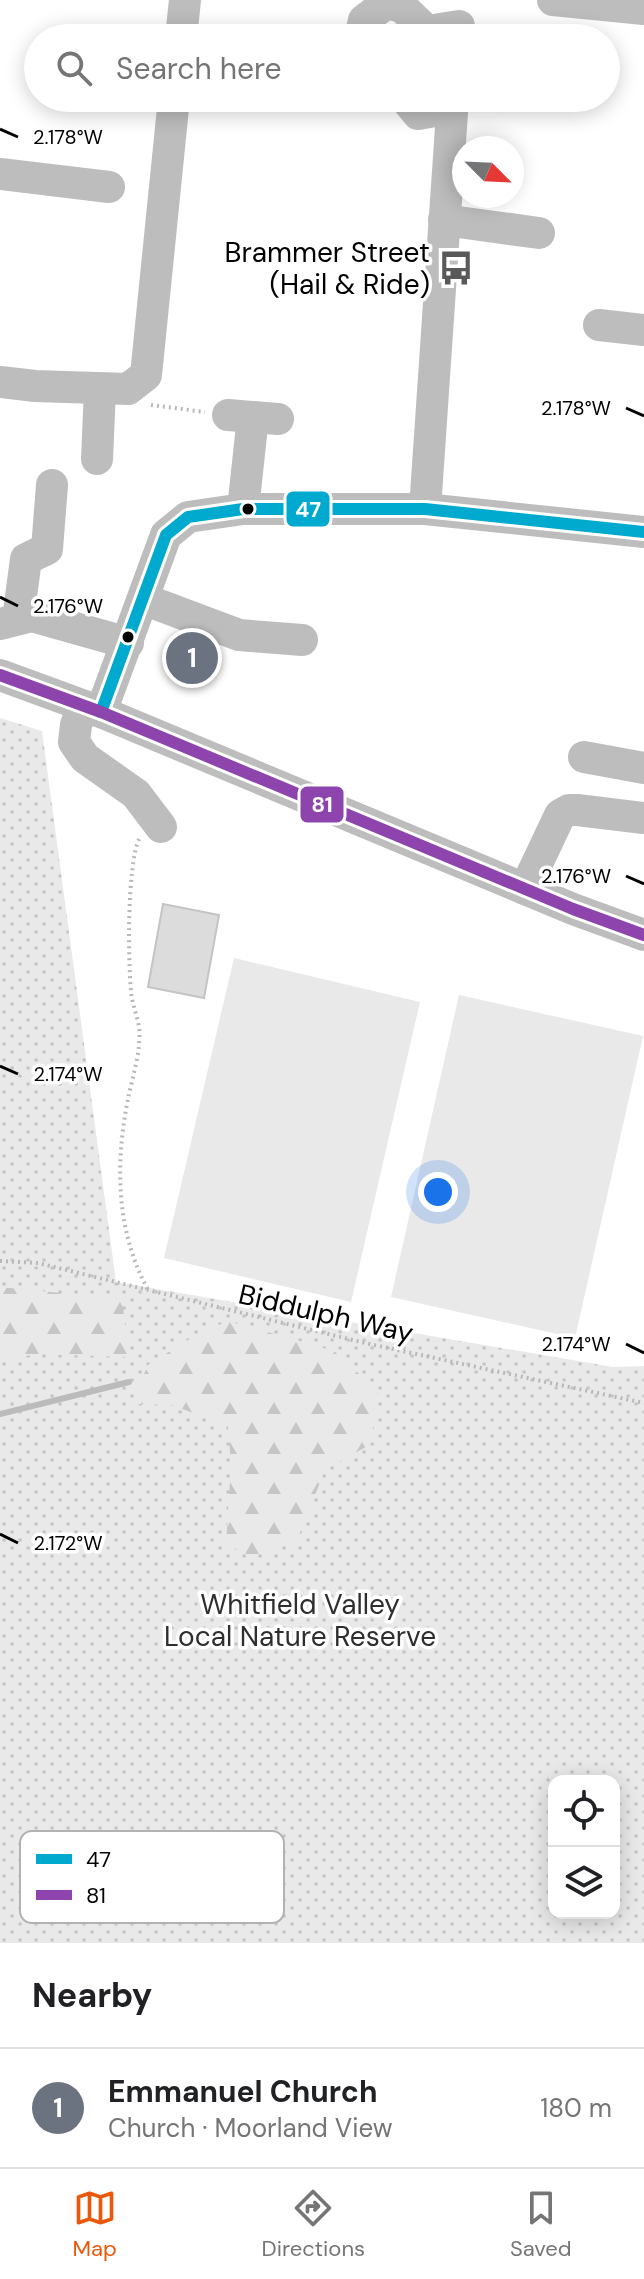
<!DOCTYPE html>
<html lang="en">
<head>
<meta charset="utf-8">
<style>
  body { margin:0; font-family:"DM Sans",sans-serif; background:#f6f6f6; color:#202124 }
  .controls { position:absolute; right:24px; bottom:24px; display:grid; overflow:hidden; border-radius:16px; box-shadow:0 4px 20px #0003 }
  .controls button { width:72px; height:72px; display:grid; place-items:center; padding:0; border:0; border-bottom:2px solid #e0e0e0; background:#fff; color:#202124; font:40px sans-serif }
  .compass { position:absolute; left:452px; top:136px; width:72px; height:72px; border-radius:50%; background:#fff; box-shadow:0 4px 20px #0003; rotate:114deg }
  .you { position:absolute; left:438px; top:1192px; width:28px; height:28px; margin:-20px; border:6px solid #fff; border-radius:50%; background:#1a73e8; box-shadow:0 0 0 12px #1a73e833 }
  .badge { display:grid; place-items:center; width:52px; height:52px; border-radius:50%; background:#ea580c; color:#fff; font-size:26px; font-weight:700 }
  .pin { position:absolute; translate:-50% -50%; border:4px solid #fff; box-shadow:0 2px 8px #0006 }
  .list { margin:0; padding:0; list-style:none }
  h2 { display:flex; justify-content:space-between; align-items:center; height:104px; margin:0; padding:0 32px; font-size:34px }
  h2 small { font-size:26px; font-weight:400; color:#757577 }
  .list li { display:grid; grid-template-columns:52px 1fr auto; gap:24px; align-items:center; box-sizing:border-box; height:120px; padding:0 32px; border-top:2px solid #e0e0e0 }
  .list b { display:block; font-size:30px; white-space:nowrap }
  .list p { margin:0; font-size:26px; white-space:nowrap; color:#757577 }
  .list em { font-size:26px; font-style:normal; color:#757577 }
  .icon { flex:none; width:44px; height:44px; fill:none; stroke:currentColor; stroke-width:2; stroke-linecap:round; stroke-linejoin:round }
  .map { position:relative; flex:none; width:644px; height:1943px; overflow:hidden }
  .search { position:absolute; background:#fff; box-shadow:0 4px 20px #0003; left:24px; right:24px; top:24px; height:88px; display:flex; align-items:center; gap:20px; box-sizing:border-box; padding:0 28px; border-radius:44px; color:#757577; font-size:30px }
  .sheet { height:224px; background:#fff }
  nav { display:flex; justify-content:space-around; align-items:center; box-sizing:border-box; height:112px; border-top:2px solid #e0e0e0; background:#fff; font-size:22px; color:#757577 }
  nav a { display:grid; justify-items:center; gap:4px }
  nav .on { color:#ea580c }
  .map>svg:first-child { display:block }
  .green { fill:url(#green-dots); fill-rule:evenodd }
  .forest { fill:url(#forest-firs) }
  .pitch { fill:#e9e9e9 }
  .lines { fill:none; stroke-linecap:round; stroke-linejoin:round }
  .stream { stroke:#bbb; stroke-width:6 }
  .building { fill:#dcdcdc; stroke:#c4c4c4; stroke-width:2 }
  .path { stroke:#b8b8b8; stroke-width:4; stroke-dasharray:2 4; stroke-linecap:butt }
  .minor { stroke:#bdbdbd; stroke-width:32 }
  .bus-1-casing { stroke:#fff; stroke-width:18 }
  .bus-2-casing { stroke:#fff; stroke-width:18 }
  .bus-1 { stroke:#00a9ce; stroke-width:12 }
  .bus-2 { stroke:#8e44ad; stroke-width:12 }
  .ticks { fill:none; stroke:#000; stroke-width:3 }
  .bus-dot { fill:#000; stroke:#fff; stroke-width:3 }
  .labels { text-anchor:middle; stroke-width:7; stroke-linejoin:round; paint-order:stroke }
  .poi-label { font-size:28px; fill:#000; stroke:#fff; text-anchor:end }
  .street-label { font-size:28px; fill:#000; stroke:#fff }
  .park-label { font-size:28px; fill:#2e2e2e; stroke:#fff }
  .key { fill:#fff; stroke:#b2b2b2; stroke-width:2 }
  .key-label { font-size:22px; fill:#000 }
  .ticks-label { font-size:20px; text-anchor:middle; fill:#000; stroke:#fff; stroke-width:7; stroke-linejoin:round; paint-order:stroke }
  .line-badge { stroke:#fff; stroke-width:3 }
  .badge-label { font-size:22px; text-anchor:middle; font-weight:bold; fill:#fff }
</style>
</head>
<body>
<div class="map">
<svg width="644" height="1943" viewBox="0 0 644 1943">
  <defs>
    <pattern id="green-dots" width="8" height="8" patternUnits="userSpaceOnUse" patternTransform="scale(2)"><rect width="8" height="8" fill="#e9e9e9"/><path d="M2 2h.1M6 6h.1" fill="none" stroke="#c6c6c6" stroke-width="1.8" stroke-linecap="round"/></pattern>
    <pattern id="forest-firs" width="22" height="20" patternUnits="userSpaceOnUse" patternTransform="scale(2)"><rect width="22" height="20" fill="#e9e9e9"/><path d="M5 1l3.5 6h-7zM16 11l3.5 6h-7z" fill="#c6c6c6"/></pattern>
  </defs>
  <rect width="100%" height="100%" fill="#fff"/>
  <path class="green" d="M0 718 42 731 116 1282 613 1367 644 1366V1943H0ZM554 1781H614V1913H554Z"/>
  <g class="forest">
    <path d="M0 1287 122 1299 129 1357 35 1354 0 1362Z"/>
    <path d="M228 1321 334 1351 378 1391 371 1444 325 1470 297 1540 252 1557 226 1544 231 1465 228 1426 172 1405 131 1404 148 1365 196 1335Z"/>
  </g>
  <g class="pitch">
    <path d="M234 958 420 1002 351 1302 164 1258Z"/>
    <path d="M459 995 643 1036 575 1338 391 1297Z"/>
  </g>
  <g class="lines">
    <path class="stream" d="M0 1414 129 1382"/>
  </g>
  <path class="building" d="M163 904 219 915 204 998 148 987Z"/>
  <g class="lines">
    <g class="path">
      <path d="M151 405 205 412"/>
      <path d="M139 839C127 867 128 958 131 991 132 1004 137 1015 139 1027 142 1049 132 1078 128 1099 115 1164 116 1231 148 1290"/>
      <path d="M0 1261 38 1263 365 1343 644 1403"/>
    </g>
    <g class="minor">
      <path d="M553 0 644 9"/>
      <path d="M181 38 185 0"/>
      <path d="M360 38 364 20 387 3 402 7 427 31 459 26"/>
      <path d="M405 98 418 114 452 108"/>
      <path d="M0 174 109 187"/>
      <path d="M444 220 539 233"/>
      <path d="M599 325 644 330"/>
      <path d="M0 382 35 386 128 389 146 375 174 98"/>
      <path d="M228 415 278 419"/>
      <path d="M97 459 100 389"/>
      <path d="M243 509 253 417"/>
      <path d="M425 509 453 98"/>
      <path d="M143 599 239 635 302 640"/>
      <path d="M18 619 26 559 47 549 52 485"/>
      <path d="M0 624 32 616 128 643"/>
      <path d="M0 675 101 712 573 909 644 935"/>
      <path d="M83 706 76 725 74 742 85 758 136 794 161 827"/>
      <path d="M101 712 166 535 188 517 243 509H425L644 532"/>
      <path d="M584 757 644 768"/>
      <path d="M525 889 560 815 569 810H577L644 818"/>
    </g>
    <g class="bus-1-casing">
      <path id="bus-1" d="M101 712 166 535 188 517 243 509H425L644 532"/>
    </g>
    <g class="bus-2-casing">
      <path id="bus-2" d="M0 675 101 712 573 909 644 935"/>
    </g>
    <use href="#bus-1" class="bus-1"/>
    <use href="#bus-2" class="bus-2"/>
  </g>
  <path class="ticks" d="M0 129 18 137M626 408 644 416M0 597 18 606M626 876 644 884M0 1066 18 1074M626 1344 644 1353M0 1534 18 1543"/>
  <defs>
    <g id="bus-bare" transform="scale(2.76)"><path d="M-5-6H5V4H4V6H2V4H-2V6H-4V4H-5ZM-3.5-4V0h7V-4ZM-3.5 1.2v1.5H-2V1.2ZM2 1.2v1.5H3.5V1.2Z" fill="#595959" stroke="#fff" stroke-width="2.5" paint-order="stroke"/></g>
  </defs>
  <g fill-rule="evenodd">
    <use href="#bus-bare" x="456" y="268"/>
  </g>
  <g class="bus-dot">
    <circle cx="248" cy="509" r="7"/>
    <circle cx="128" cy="637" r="7"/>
  </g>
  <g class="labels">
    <g class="poi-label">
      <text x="430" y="262">Brammer Street<tspan x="430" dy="32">(Hail &amp; Ride)</tspan></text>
    </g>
    <g class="street-label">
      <text transform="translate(326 1313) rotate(13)" y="10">Biddulph Way</text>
    </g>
    <g class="park-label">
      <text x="300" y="1614">Whitfield Valley<tspan x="300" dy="32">Local Nature Reserve</tspan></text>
    </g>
  </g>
  <rect x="20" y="1831" width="264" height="92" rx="12" class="key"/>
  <rect x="36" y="1854" width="36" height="10" fill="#00a9ce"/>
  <rect x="36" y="1890" width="36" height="10" fill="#8e44ad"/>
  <g class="key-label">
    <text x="86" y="1867">47</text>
    <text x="86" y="1903">81</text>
  </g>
  <g class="ticks-label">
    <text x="68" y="144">2.178°W</text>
    <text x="576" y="415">2.178°W</text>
    <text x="68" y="613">2.176°W</text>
    <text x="576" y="883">2.176°W</text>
    <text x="68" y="1081">2.174°W</text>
    <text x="576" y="1351">2.174°W</text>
    <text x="68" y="1550">2.172°W</text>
  </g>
  <g class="line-badge">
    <rect x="285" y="490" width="46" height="38" rx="8" fill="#00a9ce"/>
    <rect x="299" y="785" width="46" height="39" rx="8" fill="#8e44ad"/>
  </g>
  <g class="badge-label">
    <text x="308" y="517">47</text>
    <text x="322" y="812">81</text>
  </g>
</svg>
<div class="controls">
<button><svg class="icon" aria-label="locate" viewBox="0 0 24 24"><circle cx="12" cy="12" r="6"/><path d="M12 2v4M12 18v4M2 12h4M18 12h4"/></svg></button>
<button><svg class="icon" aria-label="layers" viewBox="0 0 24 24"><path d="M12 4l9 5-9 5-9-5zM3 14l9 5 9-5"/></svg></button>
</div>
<svg class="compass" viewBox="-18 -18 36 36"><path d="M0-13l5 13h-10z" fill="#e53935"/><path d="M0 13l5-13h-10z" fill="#757577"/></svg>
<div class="you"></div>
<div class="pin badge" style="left:192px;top:658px;background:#6b7280">1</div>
<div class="search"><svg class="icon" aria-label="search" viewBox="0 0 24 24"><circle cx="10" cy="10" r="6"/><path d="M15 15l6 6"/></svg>Search here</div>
</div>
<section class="sheet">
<h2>Nearby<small></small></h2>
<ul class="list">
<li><span class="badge" style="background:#6b7280">1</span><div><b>Emmanuel Church</b><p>Church · Moorland View</p></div><em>180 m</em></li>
</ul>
</section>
<nav>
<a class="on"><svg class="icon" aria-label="map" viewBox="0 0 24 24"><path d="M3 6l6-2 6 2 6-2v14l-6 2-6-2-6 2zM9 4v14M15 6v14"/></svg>Map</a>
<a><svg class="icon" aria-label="directions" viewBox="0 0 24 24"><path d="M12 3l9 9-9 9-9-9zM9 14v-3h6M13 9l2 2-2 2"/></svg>Directions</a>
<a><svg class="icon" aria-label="saved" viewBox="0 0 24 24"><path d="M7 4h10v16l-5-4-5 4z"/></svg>Saved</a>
</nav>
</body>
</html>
